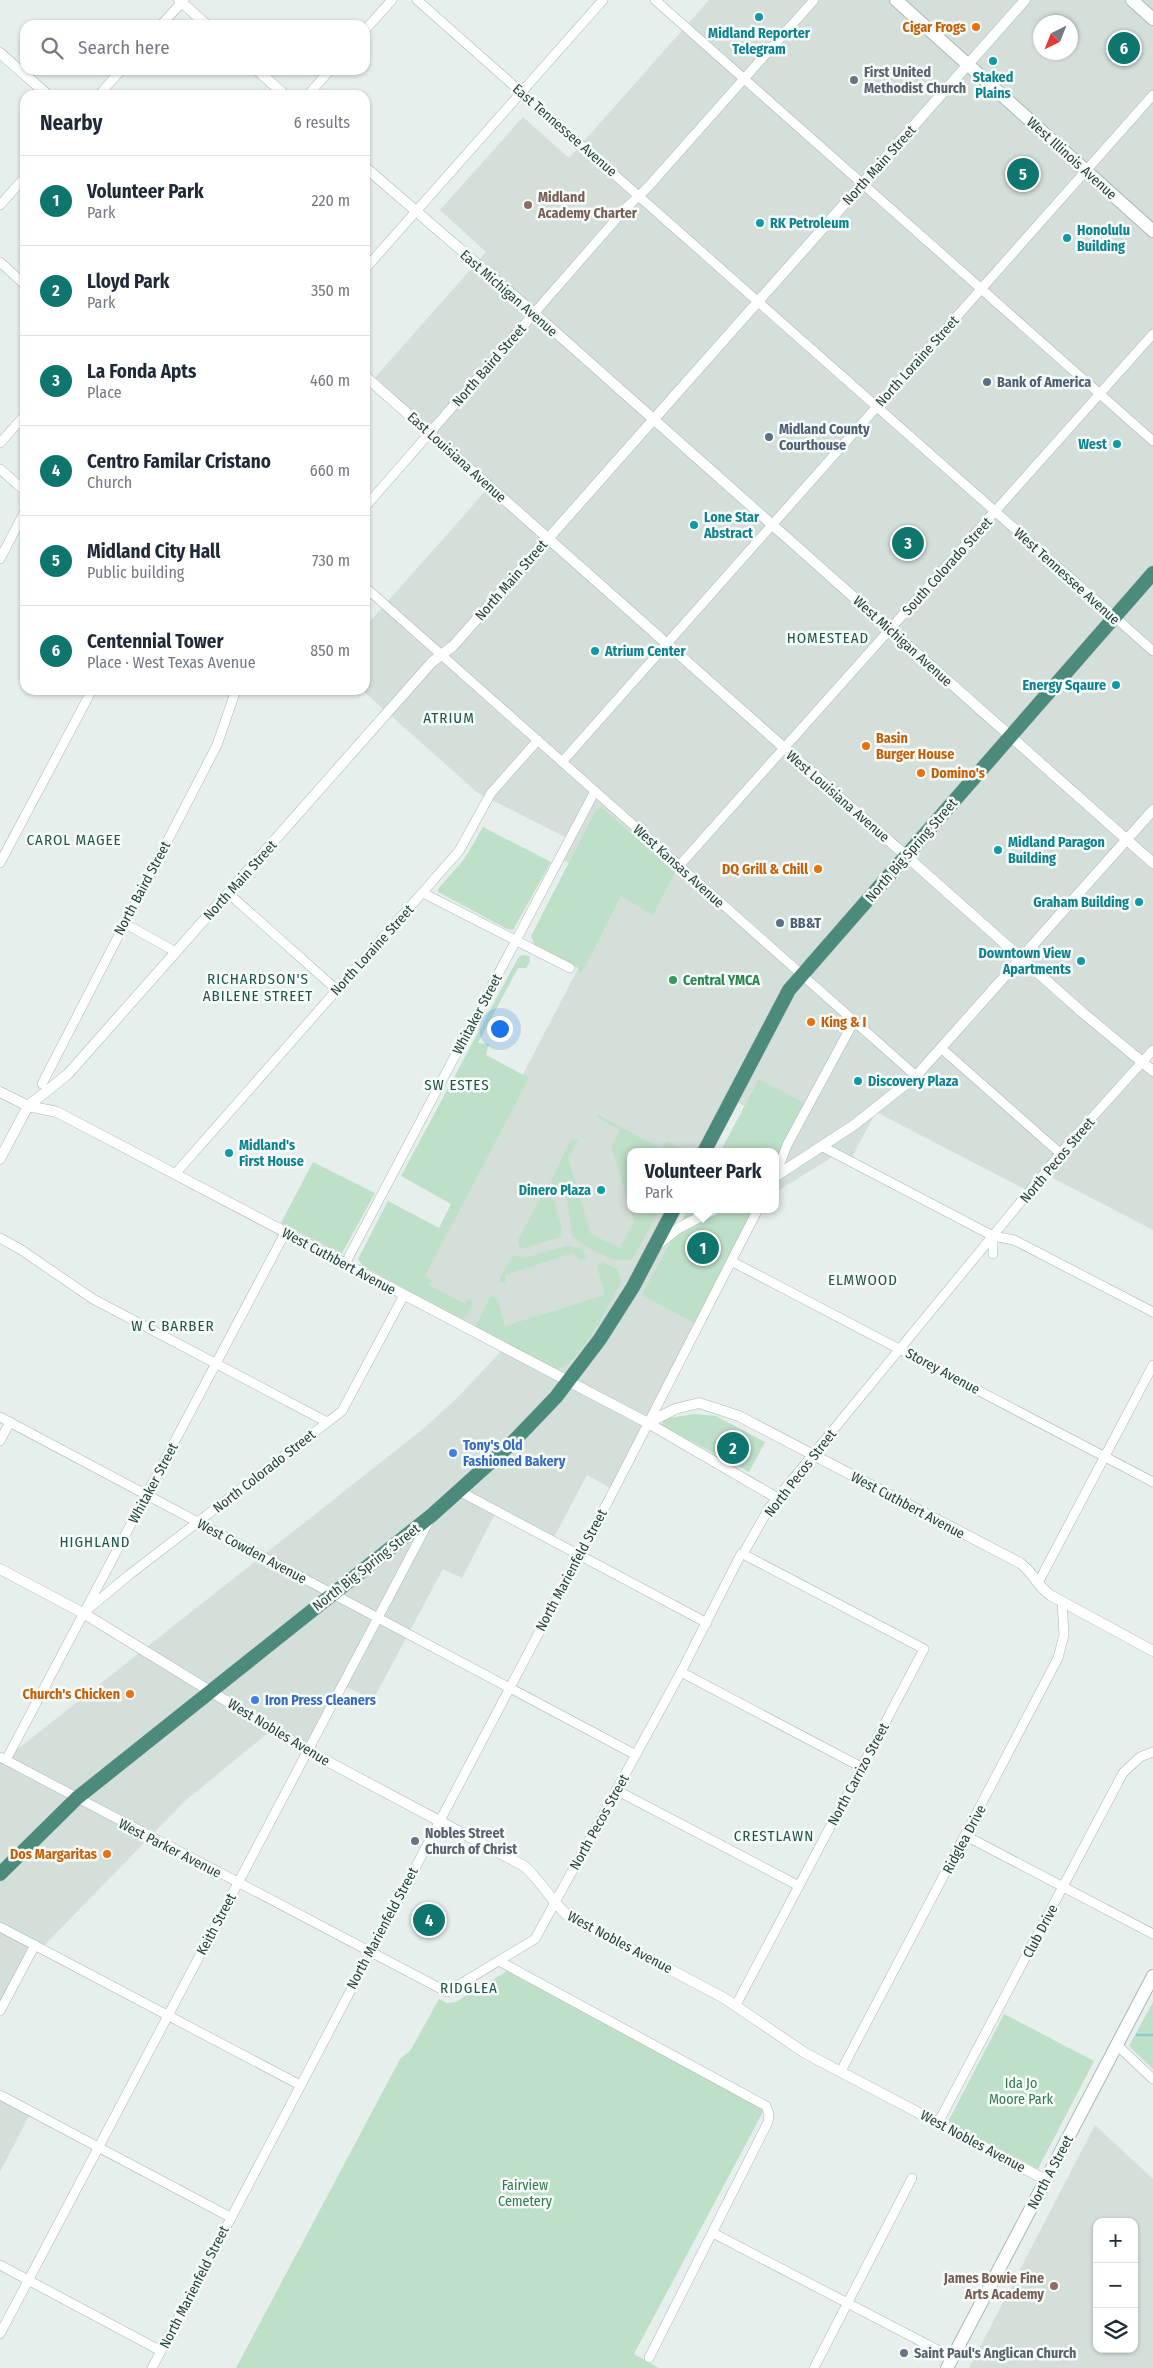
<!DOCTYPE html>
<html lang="en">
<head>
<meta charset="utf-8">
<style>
  body { margin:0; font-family:"Fira Sans Condensed",sans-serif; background:#f2f2f3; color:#1f2937 }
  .controls { position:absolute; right:15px; bottom:15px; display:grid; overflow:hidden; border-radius:10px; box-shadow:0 1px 4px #0004 }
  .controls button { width:45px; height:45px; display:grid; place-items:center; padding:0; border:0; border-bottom:1px solid #e0e1e3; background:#fff; color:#1f2937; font:25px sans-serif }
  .compass { position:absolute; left:1033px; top:15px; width:45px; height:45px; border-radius:50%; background:#fff; box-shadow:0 1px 4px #0004; rotate:223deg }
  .you { position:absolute; left:499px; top:1028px; width:18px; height:18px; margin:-12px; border:4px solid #fff; border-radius:50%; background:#1a73e8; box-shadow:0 0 0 8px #1a73e833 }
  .badge { display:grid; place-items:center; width:32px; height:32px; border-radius:50%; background:#0f766e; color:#fff; font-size:16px; font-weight:700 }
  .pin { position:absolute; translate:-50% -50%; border:2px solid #fff; box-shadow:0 1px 5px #0006 }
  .popup { position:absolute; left:627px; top:1148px; width:152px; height:65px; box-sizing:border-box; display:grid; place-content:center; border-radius:10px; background:#fff; filter:drop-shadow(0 1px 4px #0005); font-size:16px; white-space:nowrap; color:#747a83 }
  .popup b { font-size:19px; color:#1f2937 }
  .popup::after { content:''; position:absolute; left:50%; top:100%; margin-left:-10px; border:10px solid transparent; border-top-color:#fff }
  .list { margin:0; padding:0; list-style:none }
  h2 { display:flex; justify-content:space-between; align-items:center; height:65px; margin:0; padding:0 20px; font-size:21px }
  h2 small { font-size:16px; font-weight:400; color:#747a83 }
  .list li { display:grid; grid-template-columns:32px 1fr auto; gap:15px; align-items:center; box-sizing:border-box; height:90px; padding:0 20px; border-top:1px solid #e0e1e3 }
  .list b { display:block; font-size:19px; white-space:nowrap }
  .list p { margin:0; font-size:16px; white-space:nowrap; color:#747a83 }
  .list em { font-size:16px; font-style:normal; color:#747a83 }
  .icon { flex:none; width:28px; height:28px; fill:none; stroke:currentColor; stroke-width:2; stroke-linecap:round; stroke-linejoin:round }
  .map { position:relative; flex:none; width:1153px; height:2368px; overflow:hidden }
  .search { position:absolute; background:#fff; box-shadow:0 1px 4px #0004; left:20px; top:20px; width:350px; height:55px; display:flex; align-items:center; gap:12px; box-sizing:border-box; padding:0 18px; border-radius:15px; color:#747a83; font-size:19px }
  .panel { position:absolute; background:#fff; box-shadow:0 1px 4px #0004; left:20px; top:90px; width:350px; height:605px; border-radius:15px }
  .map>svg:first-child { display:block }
  .built { fill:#d4dfda; fill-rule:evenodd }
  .green { fill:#bfe0c8 }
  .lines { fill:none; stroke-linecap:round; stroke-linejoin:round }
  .stream { stroke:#8ec9d4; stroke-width:2.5 }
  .minor-casing { stroke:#a8b8b2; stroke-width:10 }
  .tertiary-casing { stroke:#a8b8b2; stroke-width:11 }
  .secondary-casing { stroke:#a4bbb3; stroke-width:14 }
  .trunk-casing { stroke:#c2cac8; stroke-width:15 }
  .minor { stroke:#fff; stroke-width:9 }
  .tertiary { stroke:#fff; stroke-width:10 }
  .secondary { stroke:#fff; stroke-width:12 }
  .trunk { stroke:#4c8a7c; stroke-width:14 }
  .culture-dot { fill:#0f9aa8; stroke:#f7fbf9; stroke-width:2 }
  .food-dot { fill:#e8710a; stroke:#f7fbf9; stroke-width:2 }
  .worship-dot { fill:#6b7280; stroke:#f7fbf9; stroke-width:2 }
  .education-dot { fill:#8d6e63; stroke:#f7fbf9; stroke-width:2 }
  .service-dot { fill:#5c6f8a; stroke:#f7fbf9; stroke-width:2 }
  .leisure-dot { fill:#2e9e5b; stroke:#f7fbf9; stroke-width:2 }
  .shop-dot { fill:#3f7fe0; stroke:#f7fbf9; stroke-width:2 }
  .labels { text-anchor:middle; stroke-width:5; stroke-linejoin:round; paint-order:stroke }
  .food-label { font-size:14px; font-weight:bold; fill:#c56008; stroke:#f7fbf9; text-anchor:end }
  .culture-label { font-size:14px; font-weight:bold; fill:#0d838f; stroke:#f7fbf9; text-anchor:start }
  .worship-label { font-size:14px; font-weight:bold; fill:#5b616d; stroke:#f7fbf9; text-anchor:start }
  .street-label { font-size:14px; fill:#24423a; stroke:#f7fbf9 }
  .education-label { font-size:14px; font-weight:bold; fill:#785e54; stroke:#f7fbf9; text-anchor:start }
  .service-label { font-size:14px; font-weight:bold; fill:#4e5e75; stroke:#f7fbf9; text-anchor:start }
  .leisure-label { font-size:14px; font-weight:bold; fill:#27864d; stroke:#f7fbf9; text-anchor:start }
  .shop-label { font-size:14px; font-weight:bold; fill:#366cbe; stroke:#f7fbf9; text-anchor:start }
  .park-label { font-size:14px; fill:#2d7a4b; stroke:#f7fbf9 }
  .neighbourhood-label { font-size:15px; letter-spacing:1px; fill:#1f5548; stroke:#f7fbf9 }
</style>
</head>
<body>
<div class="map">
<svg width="1153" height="2368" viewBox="0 0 1153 2368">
  <rect width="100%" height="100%" fill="#e6efeb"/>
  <g class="built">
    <path d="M709 0H1153V1049L1140 1064 1153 1076V1230L1045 1174 1030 1192 876 1112 851 1159 839 1153 776 1192V1166L794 1132 731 1099 703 1152H630V1209H673V1230L713 1209H764L616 1491 587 1475 552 1541 496 1512 462 1578 443 1569 373 1700 343 1685 306 1755 269 1732 185 1801 25 1965 0 2012V1763L423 1429 457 1398 504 1348 407 1297 619 890 559 858 569 839 478 793 362 690H365V627L489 487 371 382 486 252 440 210 523 117 569 158ZM1040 22H1070V52H1040Z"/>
    <path d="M0 2095 31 2112 0 2172Z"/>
    <path d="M1095 2125 1153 2179V2368H969ZM1097 2222H1134V2349H1097Z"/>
  </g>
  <g class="green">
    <path d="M601 807 675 872 653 915 621 896 581 974 578 968 535 945 531 936 596 810Z"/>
    <path d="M483 827 551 862 513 930 507 929 438 892V889L465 858Z"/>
    <path d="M522 955 529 956 530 962 526 968H518L478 1043 489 1044 486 1055 529 1078 425 1276 432 1280 429 1285 465 1304 469 1299 473 1302 468 1315 461 1319 363 1266 358 1259 388 1201 439 1228 451 1204 401 1176 518 958Z"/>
    <path d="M759 1079 811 1107 776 1175V1152H720Z"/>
    <path d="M598 1115 662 1149 665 1144 669 1142 684 1152H630V1209H660L632 1260C613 1264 586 1248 572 1236L567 1200 562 1197C560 1189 552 1188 551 1181L570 1141 579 1139 568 1158 591 1234 620 1248 634 1221 611 1146 620 1130 597 1117Z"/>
    <path d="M313 1162 375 1193 342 1253H339L281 1223Z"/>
    <path d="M546 1193 549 1194 553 1198 562 1228 560 1237 522 1249 519 1247 518 1240 541 1197Z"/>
    <path d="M688 1209H758L700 1326 642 1295Z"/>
    <path d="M568 1245 583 1249 586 1258 581 1260 573 1253 505 1275V1283L498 1282 513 1255 525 1258Z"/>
    <path d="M603 1262 618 1270 621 1282C610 1302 580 1365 558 1369L475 1327 491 1296 497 1298 505 1326 605 1295 597 1266Z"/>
    <path d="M693 1414 716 1416 765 1442 749 1472 661 1425 665 1419Z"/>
    <path d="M507 1971 765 2108 634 2354 659 2368H236L400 2059 410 2051 439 1999 447 2003 456 2002Z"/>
    <path d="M1153 2002V2069L1129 2046Z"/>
    <path d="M1004 2014 1094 2061 1038 2169 948 2122Z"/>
  </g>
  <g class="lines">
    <path class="stream" d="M1137 2035H1153"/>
    <g class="minor-casing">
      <g id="minor">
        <path d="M417 0 1153 651"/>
        <path d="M655 0 1153 441"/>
        <path d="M161 25 184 0"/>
        <path d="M365 30 392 0"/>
        <path d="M99 95 121 70"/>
        <path d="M308 95 330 70"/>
        <path d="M0 205 25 177"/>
        <path d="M0 262 25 285"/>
        <path d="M365 269 603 0"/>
        <path d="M0 443 25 415"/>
        <path d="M0 469 25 491"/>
        <path d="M365 507 625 209 648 187 814 0"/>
        <path d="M0 559 25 511"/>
        <path d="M365 587 916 1076"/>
        <path d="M562 762 1153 95"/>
        <path d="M0 863 92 690"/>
        <path d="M679 866 1153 334"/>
        <path d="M228 893 337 990"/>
        <path d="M423 893 570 968"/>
        <path d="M124 923 176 952"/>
        <path d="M941 1048 1061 1154"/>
        <path d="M42 1084 217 745 236 690"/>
        <path d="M823 1147 993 1236V1254"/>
        <path d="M175 1174 459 851 491 793 538 740"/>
        <path d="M776 1174 787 1145 854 1021"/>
        <path d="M993 1236 1014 1240 1153 1312"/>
        <path d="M0 1238 20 1249 93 1299 327 1422"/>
        <path d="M733 1262 1153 1482"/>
        <path d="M345 1264 595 791"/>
        <path d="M0 1417 636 1755"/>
        <path d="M0 1441 10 1422"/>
        <path d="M459 1491 707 1623"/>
        <path d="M1038 1583 1153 1365"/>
        <path d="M87 1610 129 1575 342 1411 404 1295"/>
        <path d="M681 1672 861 1767"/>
        <path d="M0 1757 447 1992 535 1939 681 1672 741 1554H743L769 1508 1069 1143 1153 1050"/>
        <path d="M6 1760 285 1233"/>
        <path d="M616 1790 799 1886"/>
        <path d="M966 1836 1153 1934"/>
        <path d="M0 1927 300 2085"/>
        <path d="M499 1961 766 2106 769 2114 768 2122 649 2358"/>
        <path d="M736 2005 924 1649 743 1554"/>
        <path d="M0 2011 35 1945"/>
        <path d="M1117 2045 1153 2079"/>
        <path d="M841 2071 1058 1658 1064 1635 1062 1602"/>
        <path d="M0 2095 230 2217"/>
        <path d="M938 2123 1123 1773 1140 1757 1153 1752"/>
        <path d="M713 2233 953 2358"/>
        <path d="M0 2265 161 2351"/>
        <path d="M0 2334 429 1521"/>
        <path d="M152 2368 615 1488 758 1209"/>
        <path d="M814 2368 912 2178"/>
      </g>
    </g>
    <g class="tertiary-casing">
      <g id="tertiary">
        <path d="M179 0 207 25"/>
        <path d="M0 53 48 95"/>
        <path d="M257 70 285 95"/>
        <path d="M365 167 534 313 1153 863"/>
        <path d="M365 376 1082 1012 1153 1071"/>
        <path d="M0 1092 28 1106 57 1112 648 1423 777 1498"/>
        <path d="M0 1159 28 1106 68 1074 432 662 453 646 1025 0"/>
        <path d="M776 1176 854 1125 916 1076 1153 810"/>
        <path d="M656 1246 677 1229 715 1209"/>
        <path d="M648 1423 675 1409 699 1403 739 1416 1020 1563C1034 1573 1037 1586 1050 1595L1153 1651"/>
        <path d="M0 1569 83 1613 308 1751 524 1866C541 1881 551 1900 567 1915L724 1998 805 2053 1046 2180"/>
      </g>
    </g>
    <g class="secondary-casing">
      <g id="secondary">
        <path d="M896 0 1153 231"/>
        <path d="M1132 0 1153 19"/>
        <path d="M947 2368 1153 1976"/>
      </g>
    </g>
    <g class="trunk-casing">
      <g id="trunk">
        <path d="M704 1152 789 990 1153 573"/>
        <path d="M0 1874 77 1798 432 1515 513 1442 556 1397 600 1339 633 1287 674 1209"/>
      </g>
    </g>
    <use href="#minor" class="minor"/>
    <use href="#tertiary" class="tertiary"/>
    <use href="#secondary" class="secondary"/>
    <use href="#trunk" class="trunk"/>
  </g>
  <g class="culture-dot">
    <circle cx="759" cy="17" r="5"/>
    <circle cx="993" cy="61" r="5"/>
    <circle cx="760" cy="223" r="5"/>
    <circle cx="1067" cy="238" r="5"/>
    <circle cx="1117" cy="444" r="5"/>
    <circle cx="694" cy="525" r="5"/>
    <circle cx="595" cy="651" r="5"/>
    <circle cx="1116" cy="685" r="5"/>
    <circle cx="998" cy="850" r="5"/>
    <circle cx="1139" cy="902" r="5"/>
    <circle cx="1081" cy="961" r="5"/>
    <circle cx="858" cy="1081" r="5"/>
    <circle cx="229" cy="1153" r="5"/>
    <circle cx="601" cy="1190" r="5"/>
  </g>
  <g class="food-dot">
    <circle cx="976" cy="27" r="5"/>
    <circle cx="866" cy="746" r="5"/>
    <circle cx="921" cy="773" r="5"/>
    <circle cx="818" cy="869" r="5"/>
    <circle cx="811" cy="1022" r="5"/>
    <circle cx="130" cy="1694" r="5"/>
    <circle cx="107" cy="1854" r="5"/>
  </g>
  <g class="worship-dot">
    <circle cx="854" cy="80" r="5"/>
    <circle cx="415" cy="1841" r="5"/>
    <circle cx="904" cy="2353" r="5"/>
  </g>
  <g class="education-dot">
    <circle cx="528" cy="205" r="5"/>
    <circle cx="1054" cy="2286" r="5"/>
  </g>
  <g class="service-dot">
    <circle cx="987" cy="382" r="5"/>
    <circle cx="769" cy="437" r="5"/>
    <circle cx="780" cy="923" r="5"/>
  </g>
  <circle class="leisure-dot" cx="673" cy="980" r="5"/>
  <g class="shop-dot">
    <circle cx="453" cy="1453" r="5"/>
    <circle cx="255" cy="1700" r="5"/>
  </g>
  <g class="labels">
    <g class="food-label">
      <text x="966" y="32">Cigar Frogs</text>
      <text x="876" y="743" text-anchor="start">Basin<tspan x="876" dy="16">Burger House</tspan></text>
      <text x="931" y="778" text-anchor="start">Domino's</text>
      <text x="808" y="874">DQ Grill &amp; Chill</text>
      <text x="821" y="1027" text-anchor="start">King &amp; I</text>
      <text x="120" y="1699">Church's Chicken</text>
      <text x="97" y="1859">Dos Margaritas</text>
    </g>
    <g class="culture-label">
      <text x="759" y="38" text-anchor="middle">Midland Reporter<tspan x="759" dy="16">Telegram</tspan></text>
      <text x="993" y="82" text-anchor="middle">Staked<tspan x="993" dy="16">Plains</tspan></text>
      <text x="770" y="228">RK Petroleum</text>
      <text x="1077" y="235">Honolulu<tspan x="1077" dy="16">Building</tspan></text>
      <text x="1107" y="449" text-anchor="end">West</text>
      <text x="704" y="522">Lone Star<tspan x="704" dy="16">Abstract</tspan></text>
      <text x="605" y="656">Atrium Center</text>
      <text x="1106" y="690" text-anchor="end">Energy Sqaure</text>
      <text x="1008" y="847">Midland Paragon<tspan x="1008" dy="16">Building</tspan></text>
      <text x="1129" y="907" text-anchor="end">Graham Building</text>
      <text x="1071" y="958" text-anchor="end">Downtown View<tspan x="1071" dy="16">Apartments</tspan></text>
      <text x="868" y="1086">Discovery Plaza</text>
      <text x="239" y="1150">Midland's<tspan x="239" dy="16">First House</tspan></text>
      <text x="591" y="1195" text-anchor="end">Dinero Plaza</text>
    </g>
    <g class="worship-label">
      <text x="864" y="77">First United<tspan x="864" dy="16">Methodist Church</tspan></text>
      <text x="425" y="1838">Nobles Street<tspan x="425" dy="16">Church of Christ</tspan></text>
      <text x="914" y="2358">Saint Paul's Anglican Church</text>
    </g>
    <g class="street-label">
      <text transform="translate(565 130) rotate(41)" y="5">East Tennessee Avenue</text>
      <text transform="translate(1072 158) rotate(42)" y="5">West Illinois Avenue</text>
      <text transform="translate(879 165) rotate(-48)" y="5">North Main Street</text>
      <text transform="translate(509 293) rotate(41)" y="5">East Michigan Avenue</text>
      <text transform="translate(917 361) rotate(-48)" y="5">North Loraine Street</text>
      <text transform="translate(489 365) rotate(-49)" y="5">North Baird Street</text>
      <text transform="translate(457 457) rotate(42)" y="5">East Louisiana Avenue</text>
      <text transform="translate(947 566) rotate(-48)" y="5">South Colorado Street</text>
      <text transform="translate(1067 576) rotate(42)" y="5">West Tennessee Avenue</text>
      <text transform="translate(511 580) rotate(-49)" y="5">North Main Street</text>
      <text transform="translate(903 641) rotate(42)" y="5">West Michigan Avenue</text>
      <text transform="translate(838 796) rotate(41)" y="5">West Louisiana Avenue</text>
      <text transform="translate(911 850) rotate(-49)" y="5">North Big Spring Street</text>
      <text transform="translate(679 866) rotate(42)" y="5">West Kansas Avenue</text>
      <text transform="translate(240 880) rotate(-48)" y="5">North Main Street</text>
      <text transform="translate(142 888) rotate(-62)" y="5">North Baird Street</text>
      <text transform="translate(372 950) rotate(-48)" y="5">North Loraine Street</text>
      <text transform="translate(477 1014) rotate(-62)" y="5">Whitaker Street</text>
      <text transform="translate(1057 1160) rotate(-50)" y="5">North Pecos Street</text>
      <text transform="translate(339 1261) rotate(28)" y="5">West Cuthbert Avenue</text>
      <text transform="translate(943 1371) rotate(28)" y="5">Storey Avenue</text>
      <text transform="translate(264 1471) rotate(-38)" y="5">North Colorado Street</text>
      <text transform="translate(800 1473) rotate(-52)" y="5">North Pecos Street</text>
      <text transform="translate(153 1483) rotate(-62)" y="5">Whitaker Street</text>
      <text transform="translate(908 1505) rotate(28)" y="5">West Cuthbert Avenue</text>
      <text transform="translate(252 1551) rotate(28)" y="5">West Cowden Avenue</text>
      <text transform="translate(366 1567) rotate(-38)" y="5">North Big Spring Street</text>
      <text transform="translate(571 1570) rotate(-62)" y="5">North Marienfeld Street</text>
      <text transform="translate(279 1732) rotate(31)" y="5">West Nobles Avenue</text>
      <text transform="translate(858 1774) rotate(-62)" y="5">North Carrizo Street</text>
      <text transform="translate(599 1822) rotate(-61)" y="5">North Pecos Street</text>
      <text transform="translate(964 1839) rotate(-62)" y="5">Ridglea Drive</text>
      <text transform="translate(170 1848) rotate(27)" y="5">West Parker Avenue</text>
      <text transform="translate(216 1924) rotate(-62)" y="5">Keith Street</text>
      <text transform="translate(382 1928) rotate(-62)" y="5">North Marienfeld Street</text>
      <text transform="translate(1040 1931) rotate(-62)" y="5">Club Drive</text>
      <text transform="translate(620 1942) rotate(28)" y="5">West Nobles Avenue</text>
      <text transform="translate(973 2141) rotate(28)" y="5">West Nobles Avenue</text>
      <text transform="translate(1050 2172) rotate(-62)" y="5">North A Street</text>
      <text transform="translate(194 2287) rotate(-63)" y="5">North Marienfeld Street</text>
    </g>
    <g class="education-label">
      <text x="538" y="202">Midland<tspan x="538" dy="16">Academy Charter</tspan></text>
      <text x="1044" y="2283" text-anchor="end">James Bowie Fine<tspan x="1044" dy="16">Arts Academy</tspan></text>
    </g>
    <g class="service-label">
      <text x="997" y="387">Bank of America</text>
      <text x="779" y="434">Midland County<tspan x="779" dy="16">Courthouse</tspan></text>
      <text x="790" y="928">BB&amp;T</text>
    </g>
    <g class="leisure-label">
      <text x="683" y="985">Central YMCA</text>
    </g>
    <g class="shop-label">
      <text x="463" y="1450">Tony's Old<tspan x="463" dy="16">Fashioned Bakery</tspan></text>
      <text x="265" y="1705">Iron Press Cleaners</text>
    </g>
    <g class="park-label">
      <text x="1021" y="2088">Ida Jo<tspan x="1021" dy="16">Moore Park</tspan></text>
      <text x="525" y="2190">Fairview<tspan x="525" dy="16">Cemetery</tspan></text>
    </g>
    <g class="neighbourhood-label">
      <text x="828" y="643">HOMESTEAD</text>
      <text x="449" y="723">ATRIUM</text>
      <text x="74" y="845">CAROL MAGEE</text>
      <text x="258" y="984">RICHARDSON'S<tspan x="258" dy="17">ABILENE STREET</tspan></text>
      <text x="457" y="1090">SW ESTES</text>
      <text x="863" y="1285">ELMWOOD</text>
      <text x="173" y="1331">W C BARBER</text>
      <text x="95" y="1547">HIGHLAND</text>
      <text x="774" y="1841">CRESTLAWN</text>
      <text x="469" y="1993">RIDGLEA</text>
    </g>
  </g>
</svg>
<div class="controls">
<button>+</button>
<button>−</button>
<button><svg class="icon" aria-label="layers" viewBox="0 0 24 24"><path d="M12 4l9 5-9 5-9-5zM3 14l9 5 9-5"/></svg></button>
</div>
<svg class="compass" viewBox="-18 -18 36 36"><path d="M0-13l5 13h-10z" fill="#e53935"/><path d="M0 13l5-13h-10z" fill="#747a83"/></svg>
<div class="you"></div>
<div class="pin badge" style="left:703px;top:1248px">1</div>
<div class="popup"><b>Volunteer Park</b>Park</div>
<div class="pin badge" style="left:733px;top:1448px">2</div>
<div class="pin badge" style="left:908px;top:543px">3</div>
<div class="pin badge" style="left:429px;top:1920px">4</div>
<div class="pin badge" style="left:1023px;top:174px">5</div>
<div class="pin badge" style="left:1124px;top:48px">6</div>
<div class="search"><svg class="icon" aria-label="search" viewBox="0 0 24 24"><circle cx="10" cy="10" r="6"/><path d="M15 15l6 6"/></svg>Search here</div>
<section class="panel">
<h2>Nearby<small>6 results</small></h2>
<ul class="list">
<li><span class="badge">1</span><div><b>Volunteer Park</b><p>Park</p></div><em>220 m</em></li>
<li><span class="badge">2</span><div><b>Lloyd Park</b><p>Park</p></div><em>350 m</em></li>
<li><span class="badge">3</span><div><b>La Fonda Apts</b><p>Place</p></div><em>460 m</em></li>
<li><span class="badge">4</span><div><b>Centro Familar Cristano</b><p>Church</p></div><em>660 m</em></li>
<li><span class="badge">5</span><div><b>Midland City Hall</b><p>Public building</p></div><em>730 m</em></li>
<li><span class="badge">6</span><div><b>Centennial Tower</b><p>Place · West Texas Avenue</p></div><em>850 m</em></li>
</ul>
</section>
</div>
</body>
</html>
